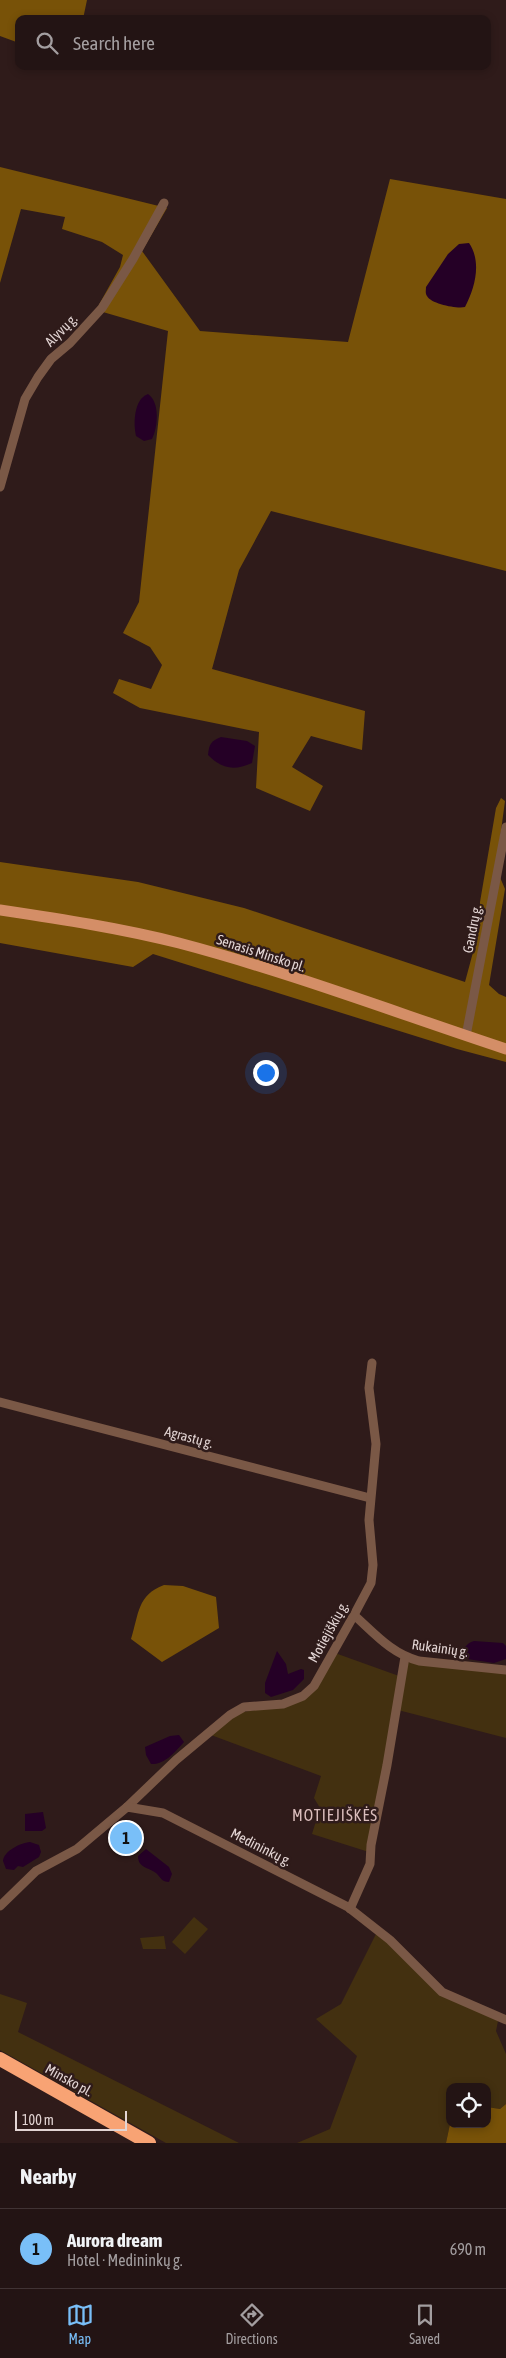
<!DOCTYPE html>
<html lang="en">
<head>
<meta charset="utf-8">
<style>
  body { margin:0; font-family:"Asap Condensed",sans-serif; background:#2b1d1d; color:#f1f3f6 }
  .controls { position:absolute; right:15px; bottom:15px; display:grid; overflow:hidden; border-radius:10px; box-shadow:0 2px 8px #0003 }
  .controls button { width:45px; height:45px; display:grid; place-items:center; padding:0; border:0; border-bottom:1px solid #403334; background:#231414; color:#f1f3f6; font:25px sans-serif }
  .scale { position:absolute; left:15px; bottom:12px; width:112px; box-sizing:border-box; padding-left:5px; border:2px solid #e3d5d4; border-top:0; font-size:14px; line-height:18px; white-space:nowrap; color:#e3d5d4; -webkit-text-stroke:4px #2f1b1a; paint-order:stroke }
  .you { position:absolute; left:265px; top:1072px; width:18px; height:18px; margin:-12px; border:4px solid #fff; border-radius:50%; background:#1a73e8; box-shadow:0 0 0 8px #1a73e833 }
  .badge { display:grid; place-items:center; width:32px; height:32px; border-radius:50%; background:#79bff8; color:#111; font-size:16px; font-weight:700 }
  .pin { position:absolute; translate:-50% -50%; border:2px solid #fff; box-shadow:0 1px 5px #0006 }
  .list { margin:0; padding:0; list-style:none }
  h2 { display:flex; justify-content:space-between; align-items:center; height:65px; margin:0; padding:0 20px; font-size:21px }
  h2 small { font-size:16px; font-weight:400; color:#a39ea0 }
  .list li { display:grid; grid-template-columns:32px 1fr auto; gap:15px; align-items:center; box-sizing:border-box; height:80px; padding:0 20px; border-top:1px solid #403334 }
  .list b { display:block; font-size:19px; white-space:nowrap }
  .list p { margin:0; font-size:16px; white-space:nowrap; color:#a39ea0 }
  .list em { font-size:16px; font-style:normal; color:#a39ea0 }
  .icon { flex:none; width:28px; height:28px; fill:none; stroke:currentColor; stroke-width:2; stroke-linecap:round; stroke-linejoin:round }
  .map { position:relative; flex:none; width:506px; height:2143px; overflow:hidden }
  .search { position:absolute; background:#231414; box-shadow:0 2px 8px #0003; left:15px; right:15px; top:15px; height:55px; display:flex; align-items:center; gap:12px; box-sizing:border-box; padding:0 18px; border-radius:10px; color:#a39ea0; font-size:19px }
  .sheet { height:145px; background:#231414 }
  nav { display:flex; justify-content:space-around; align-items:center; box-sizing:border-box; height:70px; border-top:1px solid #403334; background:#231414; font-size:14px; color:#a39ea0 }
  nav a { display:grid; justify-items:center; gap:2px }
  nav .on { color:#79bff8 }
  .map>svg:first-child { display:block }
  .green { fill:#433010 }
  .forest { fill:#785208 }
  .water { fill:#250026 }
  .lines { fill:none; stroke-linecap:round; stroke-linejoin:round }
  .minor { stroke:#7a5846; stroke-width:9 }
  .major { stroke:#d48e67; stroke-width:11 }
  .highway { stroke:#f8a374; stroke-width:14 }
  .labels { text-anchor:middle; stroke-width:5; stroke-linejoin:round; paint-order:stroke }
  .street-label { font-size:14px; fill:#e3d5d4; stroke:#2f1b1a }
  .quarter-label { font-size:16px; letter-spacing:1px; fill:#dbbebd; stroke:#2f1b1a }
</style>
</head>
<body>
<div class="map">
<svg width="506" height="2143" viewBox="0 0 506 2143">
  <rect width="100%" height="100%" fill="#2f1b1a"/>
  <g class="green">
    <path d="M335 1653 399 1676 372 1853 312 1834 320 1808 314 1798 321 1776 211 1735 238 1713 298 1702Z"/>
    <path d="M407 1662 506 1672V1738L398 1710Z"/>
    <path d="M194 1917 208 1929 185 1954 172 1942Z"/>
    <path d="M377 1932 431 1986 498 2021 496 2031 506 2054V2104L500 2109 487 2107V2087H450V2124L446 2143H297L330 2129 357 2056 316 2019 341 2004Z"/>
    <path d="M164 1936 166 1949H143L140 1938Z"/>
    <path d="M0 1994 27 2003 18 2032 239 2143H166L0 2050Z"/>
  </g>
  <g class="forest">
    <path d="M0 0H87L83 19H19V43L0 36Z"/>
    <path d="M0 167 167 208 142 251 200 331 348 342 390 179 506 199V571L271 511 239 570 212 669 365 711 362 750 311 736 292 767 323 786 310 811 256 788 259 732 140 708 113 693 119 679 151 689 162 665 150 647 123 633 139 602 168 331 96 310 120 267 123 255 102 242 62 229 65 217 21 209 0 283Z"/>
    <path d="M501 798 505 801 496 868 505 889 489 985 499 994 506 997V1062L457 1049 153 954 133 967 0 943V862L138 882 244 908 465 982 479 930 480 902 496 808Z"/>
    <path d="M164 1585 183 1586 216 1597 219 1628 162 1662 131 1639C139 1614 137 1595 164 1585Z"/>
    <path d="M506 2104V2143H446L450 2124H487V2107L500 2109Z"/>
  </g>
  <g class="water">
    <path d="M469 243C482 262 475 288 465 307 457 309 431 304 427 296 425 293 426 290 426 287L448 254 459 244Z"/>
    <path d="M148 394C160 402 158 427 152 439L144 441 136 436C133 423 134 399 148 394Z"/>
    <path d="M221 737 247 741 255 746 252 763C234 771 222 769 208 755 209 744 211 741 221 737Z"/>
    <path d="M474 1641 503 1643 506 1646V1659L494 1663 467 1659C460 1651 466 1643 474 1641Z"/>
    <path d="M277 1651 286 1664 288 1674 301 1669 304 1670V1679L293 1690 271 1697 265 1693V1683Z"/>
    <path d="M179 1735 184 1742C176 1751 165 1765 151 1764L146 1755 145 1747 170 1736Z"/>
    <path d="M43 1812 46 1828 42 1831H25V1814Z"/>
    <path d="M30 1842 39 1845 41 1852 39 1857 23 1867 18 1866 14 1870 6 1869 3 1861C4 1851 20 1843 30 1842Z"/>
    <path d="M146 1849 169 1867 172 1874 169 1882C162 1882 161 1878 156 1873 148 1867 138 1868 138 1856Z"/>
  </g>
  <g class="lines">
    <g class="minor">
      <path d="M0 487 25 399 38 377 51 359 70 343 102 308 133 259 164 203"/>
      <path d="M466 1036 506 827"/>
      <path d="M0 1402 370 1498"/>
      <path d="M354 1615C375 1634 392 1654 419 1661L506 1670"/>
      <path d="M127 1807 176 1760 230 1715 244 1707 283 1704 303 1696 314 1686 354 1615 371 1583 373 1565 369 1520 376 1444 369 1388 372 1363"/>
      <path d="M0 1906 36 1871 77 1849 127 1807 163 1813 348 1907 390 1940 442 1992 506 2020"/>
      <path d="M350 1909 370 1864 371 1845 387 1765 405 1657"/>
    </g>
    <path class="major" d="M0 910C60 919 120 928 179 943 289 972 397 1013 506 1049"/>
    <path class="highway" d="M0 2059 149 2143"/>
  </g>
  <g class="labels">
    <g class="street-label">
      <text transform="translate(61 330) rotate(-45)" y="5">Alyvų g.</text>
      <text transform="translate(472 929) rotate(-79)" y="5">Gandrų g.</text>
      <text transform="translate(261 953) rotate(18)" y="5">Senasis Minsko pl.</text>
      <text transform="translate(189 1437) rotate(15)" y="5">Agrastų g.</text>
      <text transform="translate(328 1632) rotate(-61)" y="5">Motiejiškių g.</text>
      <text transform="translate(440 1648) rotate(8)" y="5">Rukainių g.</text>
      <text transform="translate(261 1847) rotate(27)" y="5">Medininkų g.</text>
      <text transform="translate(69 2080) rotate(29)" y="5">Minsko pl.</text>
    </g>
    <g class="quarter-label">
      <text x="335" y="1821">MOTIEJIŠKĖS</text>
    </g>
  </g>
</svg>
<div class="controls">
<button><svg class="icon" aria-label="locate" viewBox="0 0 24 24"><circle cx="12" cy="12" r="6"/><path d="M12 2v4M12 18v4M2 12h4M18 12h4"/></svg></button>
</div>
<div class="scale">100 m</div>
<div class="you"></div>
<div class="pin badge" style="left:126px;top:1838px">1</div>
<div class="search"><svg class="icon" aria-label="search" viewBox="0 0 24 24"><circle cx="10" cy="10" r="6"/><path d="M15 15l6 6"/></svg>Search here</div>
</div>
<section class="sheet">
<h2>Nearby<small></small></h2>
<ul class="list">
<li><span class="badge">1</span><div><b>Aurora dream</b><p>Hotel · Medininkų g.</p></div><em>690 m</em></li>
</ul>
</section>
<nav>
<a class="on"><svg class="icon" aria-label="map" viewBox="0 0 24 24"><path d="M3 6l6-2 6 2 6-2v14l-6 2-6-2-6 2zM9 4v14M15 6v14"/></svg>Map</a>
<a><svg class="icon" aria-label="directions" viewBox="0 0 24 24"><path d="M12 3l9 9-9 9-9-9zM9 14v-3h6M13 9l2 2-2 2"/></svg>Directions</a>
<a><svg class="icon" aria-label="saved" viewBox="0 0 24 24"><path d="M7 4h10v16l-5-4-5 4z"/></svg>Saved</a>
</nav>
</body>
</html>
